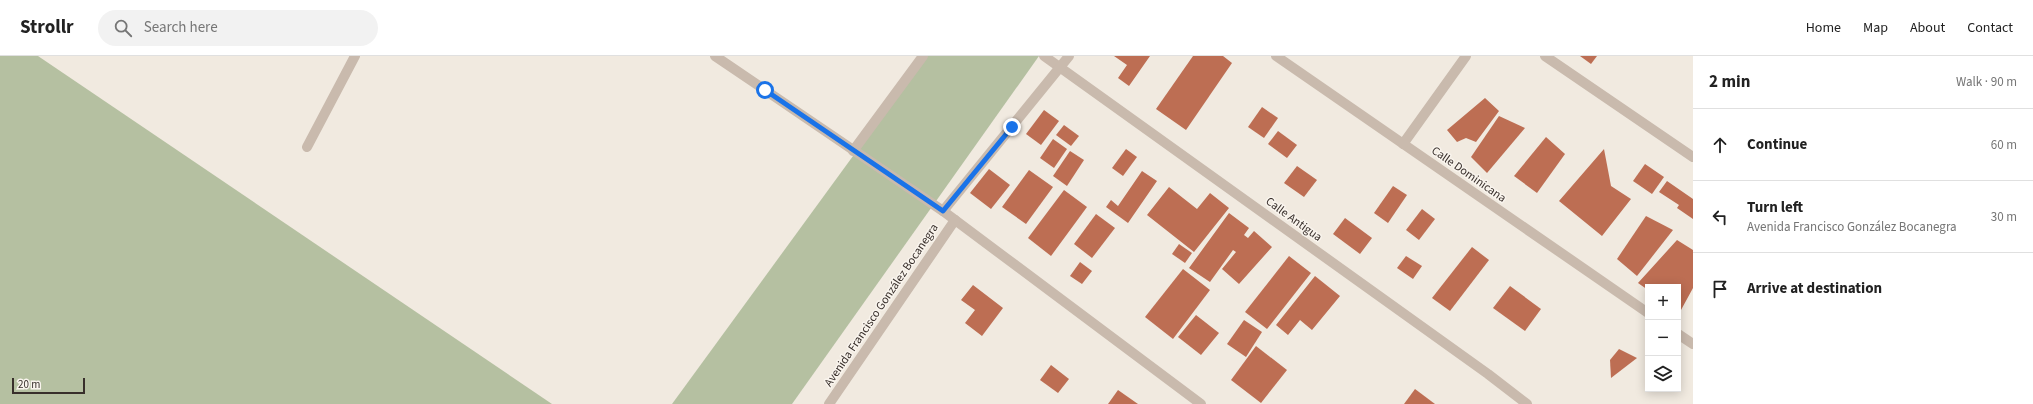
<!DOCTYPE html>
<html lang="en">
<head>
<meta charset="utf-8">
<style>
  body { margin:0; font-family:"Source Sans 3",sans-serif; background:#f2f2f2; color:#222 }
  .controls { position:absolute; right:12px; bottom:12px; display:grid; overflow:hidden; border-radius:0px; box-shadow:0 2px 10px #0003 }
  .controls button { width:36px; height:36px; display:grid; place-items:center; padding:0; border:0; border-bottom:1px solid #e0e0e0; background:#fff; color:#222; font:20px sans-serif }
  .scale { position:absolute; left:12px; bottom:10px; width:73px; box-sizing:border-box; padding-left:4px; border:2px solid #382f2b; border-top:0; font-size:11px; line-height:14px; white-space:nowrap; color:#382f2b; -webkit-text-stroke:3px #f9f4ed; paint-order:stroke }
  .stop { position:absolute; width:12px; height:12px; margin:-9px; border:3px solid #1a73e8; border-radius:50%; background:#fff }
  .stop.end { background:#1a73e8; border-color:#fff; box-shadow:0 1px 4px #0008 }
  .list { margin:0; padding:0; list-style:none }
  h2 { display:flex; justify-content:space-between; align-items:center; height:52px; margin:0; padding:0 16px; font-size:17px }
  h2 small { font-size:13px; font-weight:400; color:#767676 }
  .list li { display:grid; grid-template-columns:26px 1fr auto; gap:12px; align-items:center; box-sizing:border-box; height:72px; padding:0 16px; border-top:1px solid #e0e0e0 }
  .list b { display:block; font-size:15px; white-space:nowrap }
  .list p { margin:0; font-size:13px; white-space:nowrap; color:#767676 }
  .list em { font-size:13px; font-style:normal; color:#767676 }
  .icon { flex:none; width:22px; height:22px; fill:none; stroke:currentColor; stroke-width:2; stroke-linecap:round; stroke-linejoin:round }
  .map { position:relative; flex:none; width:1693px; height:348px; overflow:hidden }
  header { display:flex; align-items:center; gap:24px; box-sizing:border-box; height:56px; padding:0 20px; background:#fff; border-bottom:1px solid #e0e0e0 }
  header strong { font-size:19px }
  nav { display:flex; gap:22px; margin-inline-start:auto; font-size:14px }
  .search { width:280px; height:36px; background:#f2f2f2; display:flex; align-items:center; gap:10px; box-sizing:border-box; padding:0 14px; border-radius:22px; color:#767676; font-size:15px }
  main { display:flex }
  aside { flex:1; background:#fff }
  .map>svg:first-child { display:block }
  .green { fill:#b5c0a1 }
  .building { fill:#bd6e53 }
  .lines { fill:none; stroke-linecap:round; stroke-linejoin:round }
  .minor { stroke:#c9baad; stroke-width:10 }
  .route { stroke:#1a73e8; stroke-width:5 }
  .labels { text-anchor:middle; stroke-width:3; stroke-linejoin:round; paint-order:stroke }
  .street-label { font-size:12px; fill:#382f2b; stroke:#f9f4ed }
</style>
</head>
<body>
<header>
<strong>Strollr</strong>
<div class="search"><svg class="icon" aria-label="search" viewBox="0 0 24 24"><circle cx="10" cy="10" r="6"/><path d="M15 15l6 6"/></svg>Search here</div>
<nav><a>Home</a><a>Map</a><a>About</a><a>Contact</a></nav>
</header>
<main>
<div class="map">
<svg width="1693" height="348" viewBox="0 0 1693 348">
  <rect width="100%" height="100%" fill="#f1eae0"/>
  <g class="green">
    <path d="M0 0H38L552 348H0Z"/>
    <path d="M926 0H1039L792 348H672Z"/>
  </g>
  <g class="building">
    <path d="M1114 0H1150L1129 30 1118 22 1127 9Z"/>
    <path d="M1193 0H1223L1232 7 1186 74 1156 53Z"/>
    <path d="M1580 0H1597L1591 8Z"/>
    <path d="M1485 42 1499 55 1476 86 1466 82 1457 86 1447 74Z"/>
    <path d="M1262 51 1278 62 1264 82 1248 71Z"/>
    <path d="M1044 54 1059 65 1041 89 1026 78Z"/>
    <path d="M1499 60 1525 72 1487 117 1471 101Z"/>
    <path d="M1064 69 1079 80 1071 90 1056 79Z"/>
    <path d="M1278 75 1297 89 1287 102 1268 88Z"/>
    <path d="M1546 81 1565 98 1537 137 1514 120Z"/>
    <path d="M1053 83 1067 93 1054 112 1040 102Z"/>
    <path d="M1126 93 1137 101 1123 120 1112 112Z"/>
    <path d="M1604 93 1611 130 1631 143 1602 180 1559 145Z"/>
    <path d="M1070 95 1084 104 1067 130 1053 120Z"/>
    <path d="M1645 108 1664 121 1652 138 1633 125Z"/>
    <path d="M1297 110 1317 124 1304 141 1284 127Z"/>
    <path d="M989 113 1010 129 991 153 970 137Z"/>
    <path d="M1029 114 1053 131 1026 168 1002 151Z"/>
    <path d="M1142 115 1157 125 1128 167 1106 151 1111 144 1118 150Z"/>
    <path d="M1667 125 1693 143V163L1677 152 1679 149 1659 136Z"/>
    <path d="M1393 130 1407 139 1388 167 1374 157Z"/>
    <path d="M1169 131 1197 153 1210 137 1229 152 1194 196 1147 159Z"/>
    <path d="M1064 134 1087 151 1051 200 1028 182Z"/>
    <path d="M1422 153 1435 163 1419 184 1406 174Z"/>
    <path d="M1229 157 1249 172 1244 179 1248 182 1254 175 1272 191 1239 228 1222 213 1236 196 1233 194 1210 226 1189 212Z"/>
    <path d="M1096 158 1115 172 1092 202 1074 188Z"/>
    <path d="M1646 160 1673 174 1637 220 1617 203Z"/>
    <path d="M1345 162 1372 182 1360 198 1333 178Z"/>
    <path d="M1677 184 1693 194V232L1681 254 1678 253V231H1648V234L1638 227Z"/>
    <path d="M1179 188 1192 197 1185 207 1172 198Z"/>
    <path d="M1472 191 1489 204 1450 255 1432 242Z"/>
    <path d="M1289 200 1311 217 1267 273 1245 256Z"/>
    <path d="M1406 200 1422 210 1413 223 1397 212Z"/>
    <path d="M1080 206 1092 215 1082 228 1070 220Z"/>
    <path d="M1183 213 1210 234 1173 283 1145 261Z"/>
    <path d="M1315 220 1340 240 1312 274 1300 264 1288 279 1276 269Z"/>
    <path d="M973 229 1003 252 982 280 965 267 975 254 961 244Z"/>
    <path d="M1510 230 1541 253 1525 275 1493 252Z"/>
    <path d="M1196 259 1219 277 1201 299 1178 281Z"/>
    <path d="M1244 264 1262 276 1246 301 1227 288Z"/>
    <path d="M1256 290 1287 314 1261 347 1231 324Z"/>
    <path d="M1619 293 1637 302 1611 322 1610 304Z"/>
    <path d="M1051 309 1069 323 1058 337 1040 324Z"/>
    <path d="M1415 333 1435 348H1404Z"/>
    <path d="M1118 334 1138 348H1108Z"/>
  </g>
  <g class="lines">
    <g class="minor">
      <path d="M715 0 943 155 1201 348"/>
      <path d="M1044 0 1488 318 1527 348"/>
      <path d="M1276 0 1648 257"/>
      <path d="M1545 0 1693 101"/>
      <path d="M1403 88 1466 0"/>
      <path d="M307 91 355 0"/>
      <path d="M853 95 923 0"/>
      <path d="M943 155 1069 0"/>
      <path d="M1678 278 1693 288"/>
      <path d="M829 348 955 164"/>
    </g>
  </g>
  <g class="lines">
    <path class="route" d="M765 34 943 155 1012 71"/>
  </g>
  <g class="labels">
    <g class="street-label">
      <text transform="translate(1469 118) rotate(35)" y="4">Calle Dominicana</text>
      <text transform="translate(1294 163) rotate(36)" y="4">Calle Antigua</text>
      <text transform="translate(881 249) rotate(-56)" y="4">Avenida Francisco González Bocanegra</text>
    </g>
  </g>
</svg>
<div class="controls">
<button>+</button>
<button>−</button>
<button><svg class="icon" aria-label="layers" viewBox="0 0 24 24"><path d="M12 4l9 5-9 5-9-5zM3 14l9 5 9-5"/></svg></button>
</div>
<div class="scale">20 m</div>
<div class="stop" style="left:765px;top:34px"></div>
<div class="stop end" style="left:1012px;top:71px"></div>
</div>
<aside>
<h2>2 min<small>Walk · 90 m</small></h2>
<ul class="list">
<li><svg class="icon" aria-label="ahead" viewBox="0 0 24 24"><path d="M12 20V5M6 11l6-6 6 6"/></svg><div><b>Continue</b></div><em>60 m</em></li>
<li><svg class="icon" aria-label="left" viewBox="0 0 24 24"><path d="M17 20v-9H6M10 6l-5 5 5 5"/></svg><div><b>Turn left</b><p>Avenida Francisco González Bocanegra</p></div><em>30 m</em></li>
<li><svg class="icon" aria-label="arrive" viewBox="0 0 24 24"><path d="M6 21V4h12l-3 4 3 4H6"/></svg><div><b>Arrive at destination</b></div></li>
</ul>
</aside>
</main>
</body>
</html>
